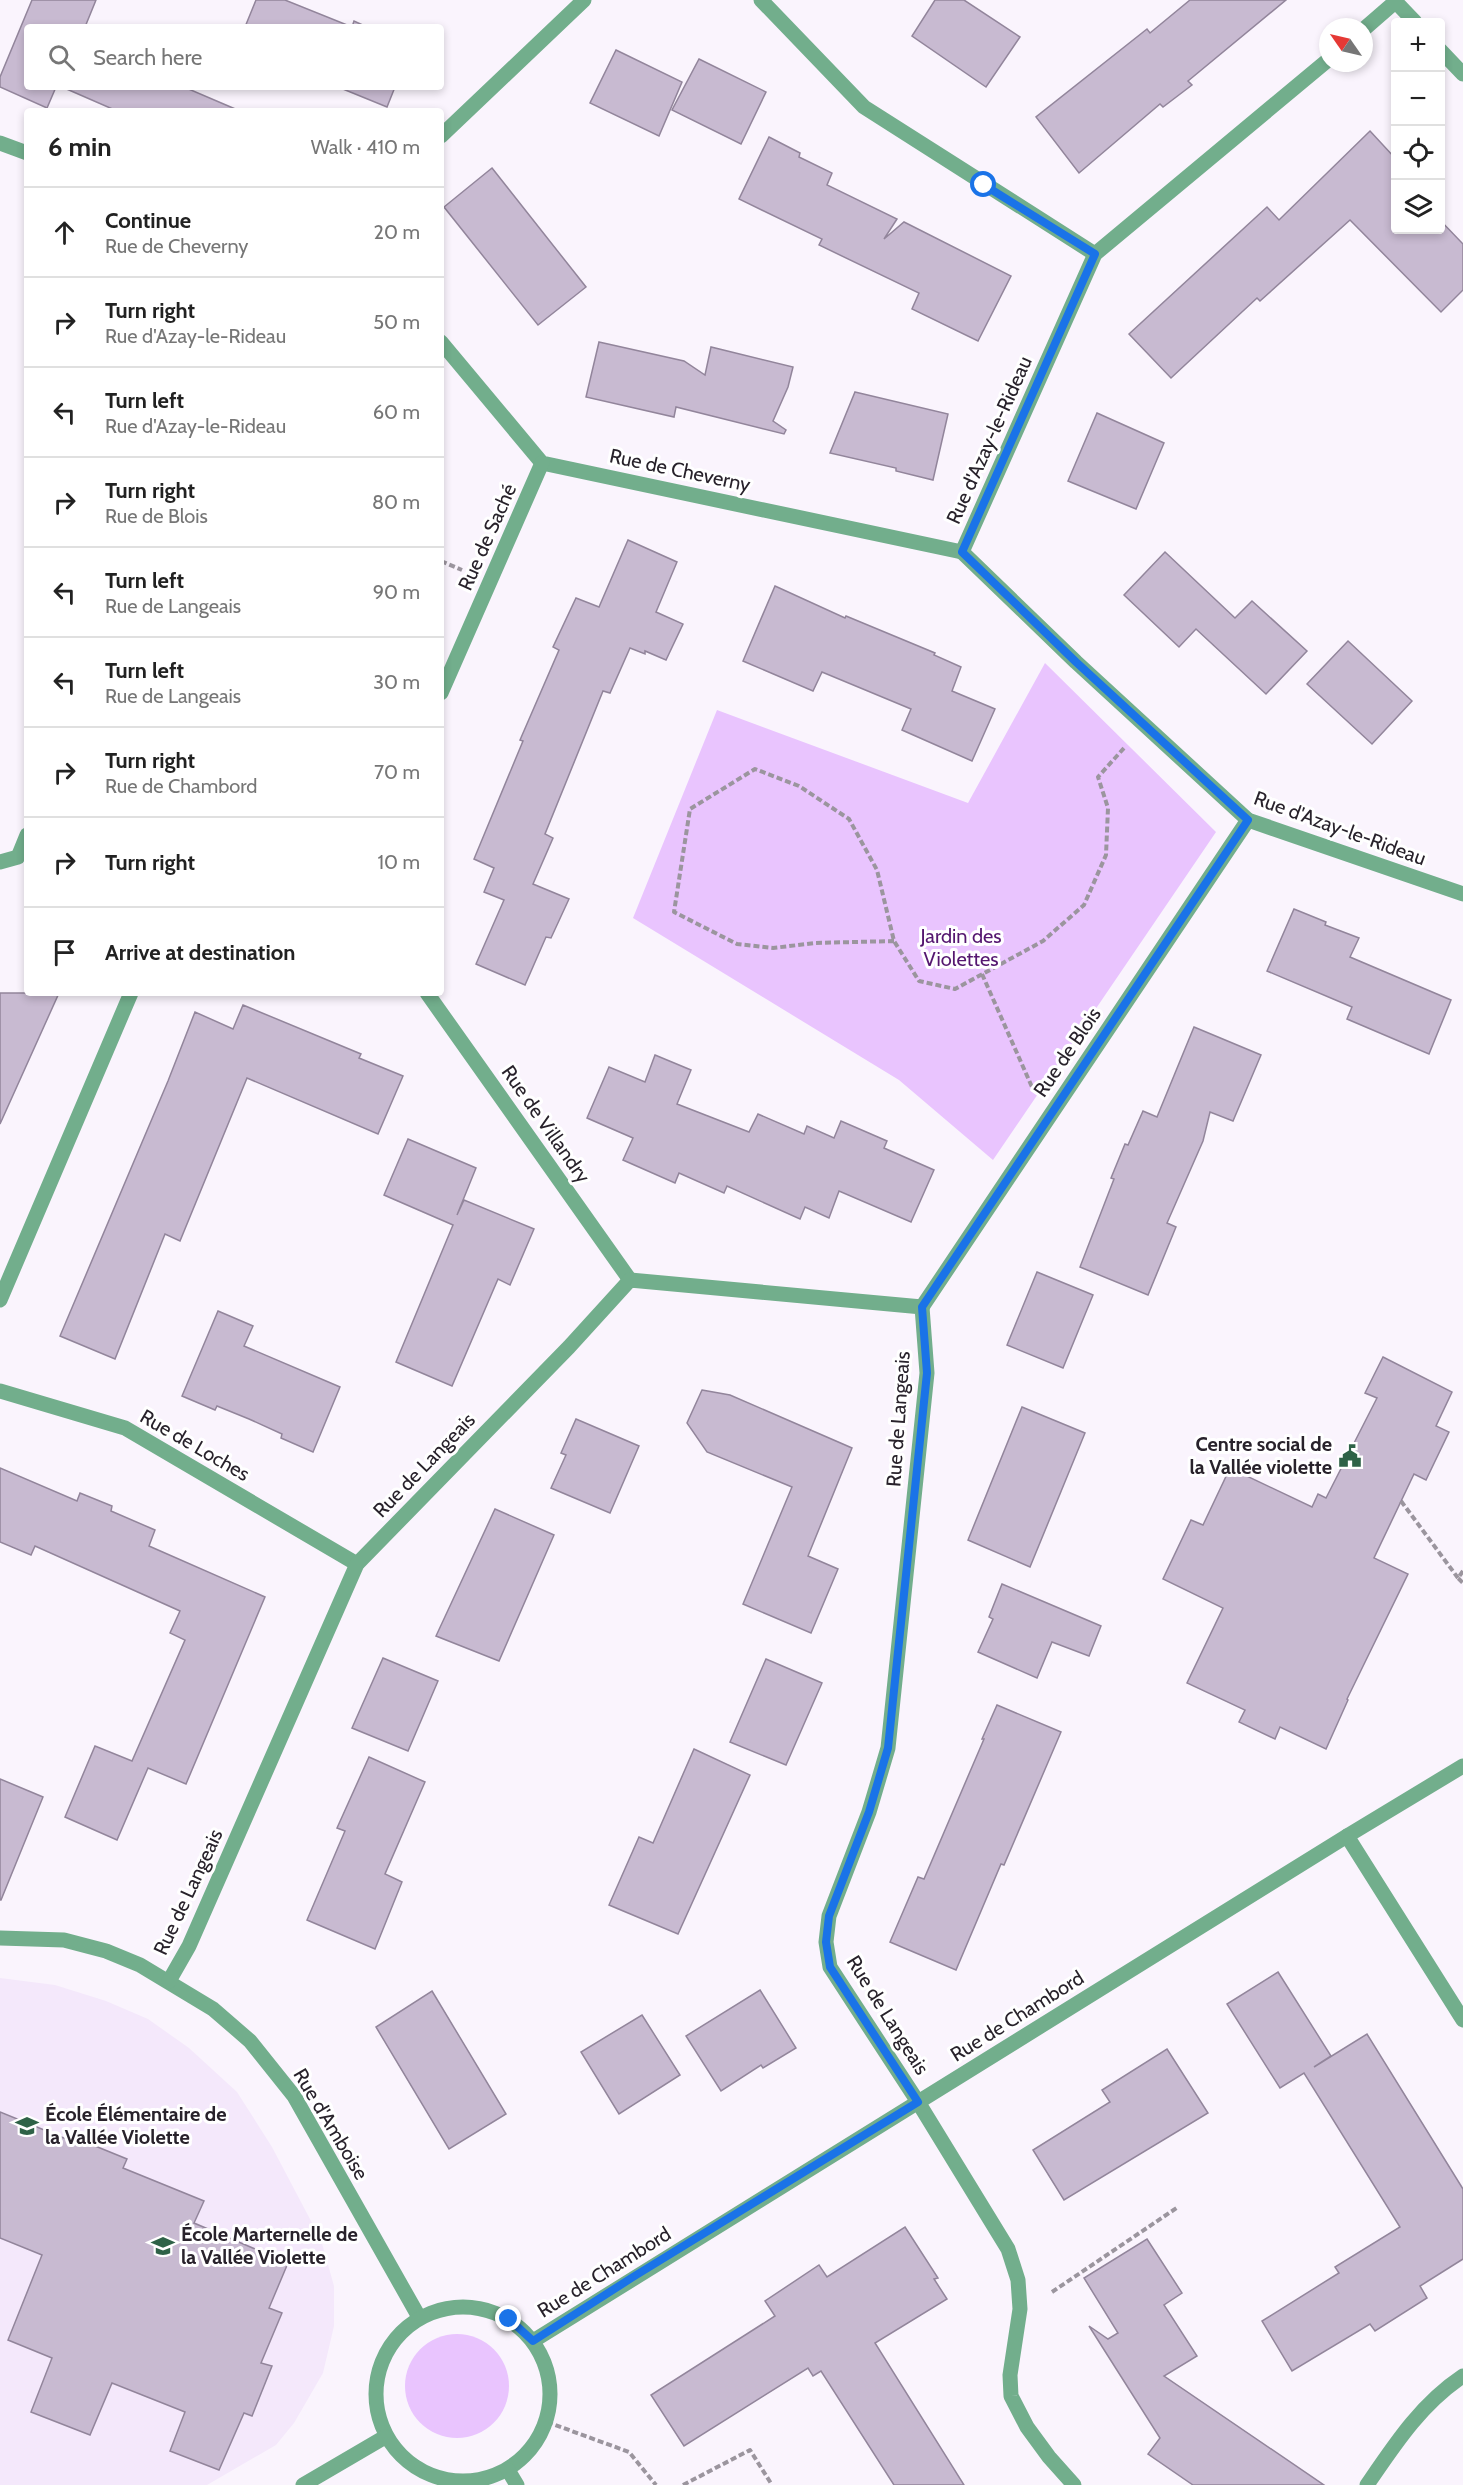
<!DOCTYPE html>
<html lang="en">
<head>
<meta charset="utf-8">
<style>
  body { margin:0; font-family:Cabin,sans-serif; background:#f2f2f2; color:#222 }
  .controls { position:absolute; right:18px; top:18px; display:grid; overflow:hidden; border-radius:6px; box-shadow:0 3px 9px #0003 }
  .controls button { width:54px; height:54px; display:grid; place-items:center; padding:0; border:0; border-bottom:2px solid #e0e0e0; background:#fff; color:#222; font:30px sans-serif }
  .compass { position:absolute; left:1319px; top:18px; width:54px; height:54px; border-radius:50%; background:#fff; box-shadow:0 3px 9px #0003; rotate:304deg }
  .stop { position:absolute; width:18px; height:18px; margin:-14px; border:4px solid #1a73e8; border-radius:50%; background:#fff }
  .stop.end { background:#1a73e8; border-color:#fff; box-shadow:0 2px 6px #0008 }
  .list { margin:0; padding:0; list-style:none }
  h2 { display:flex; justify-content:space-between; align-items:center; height:78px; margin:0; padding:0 24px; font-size:26px }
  h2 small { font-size:20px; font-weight:400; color:#767676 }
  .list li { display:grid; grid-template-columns:39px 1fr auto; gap:18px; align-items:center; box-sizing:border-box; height:90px; padding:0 24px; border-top:2px solid #e0e0e0 }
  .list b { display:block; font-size:22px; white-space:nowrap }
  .list p { margin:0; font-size:20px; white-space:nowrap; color:#767676 }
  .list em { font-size:20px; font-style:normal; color:#767676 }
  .icon { flex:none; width:33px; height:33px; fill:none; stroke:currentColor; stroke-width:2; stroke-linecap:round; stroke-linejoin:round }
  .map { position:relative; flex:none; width:1463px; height:2485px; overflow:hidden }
  .search { position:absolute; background:#fff; box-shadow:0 3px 9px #0003; left:24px; top:24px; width:420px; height:66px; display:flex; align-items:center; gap:15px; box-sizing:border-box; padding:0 21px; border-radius:6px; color:#767676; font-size:22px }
  .panel { position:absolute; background:#fff; box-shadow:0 3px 9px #0003; left:24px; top:108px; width:420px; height:888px; border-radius:6px }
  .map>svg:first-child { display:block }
  .built { fill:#f4e8fb }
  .green { fill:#e9c4fe }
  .building { fill:#c8bad1; stroke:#92859b; stroke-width:1.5 }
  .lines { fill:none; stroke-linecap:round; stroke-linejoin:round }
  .path { stroke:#9b959e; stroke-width:4; stroke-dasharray:6 3; stroke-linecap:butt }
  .street { stroke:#72ae8c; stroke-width:15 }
  .route { stroke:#1a73e8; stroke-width:8 }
  .labels { text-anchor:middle; stroke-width:6; stroke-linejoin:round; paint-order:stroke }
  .street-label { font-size:20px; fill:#28222b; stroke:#fff }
  .park-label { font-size:20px; fill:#551770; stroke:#fff }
  .poi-label { font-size:20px; font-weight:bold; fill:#28222b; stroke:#fff; text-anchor:start }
</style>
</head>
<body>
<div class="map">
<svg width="1463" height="2485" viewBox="0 0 1463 2485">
  <rect width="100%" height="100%" fill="#faf4fd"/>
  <path class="built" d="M0 1978 55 1985 106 2001 148 2019 189 2048 237 2092 272 2147 321 2240 334 2286V2326L323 2373 294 2423 276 2445 207 2485H0Z"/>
  <g class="green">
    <path d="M1045 663 1216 832 993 1160 899 1080 633 918 717 710 968 803Z"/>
    <circle cx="457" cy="2386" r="52"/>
  </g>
  <g class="building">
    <path d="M32 0H96L85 27H27V87H56L47 108 0 87V77Z"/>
    <path d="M256 0H285L352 27 354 21 367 27H245Z"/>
    <path d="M935 0H964L1020 37 986 87 912 36Z"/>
    <path d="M1190 0H1286L1188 81 1192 85 1163 107 1160 104 1079 173 1036 117 1147 29 1150 33Z"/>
    <path d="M616 50 682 82 659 136 590 103Z"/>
    <path d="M699 59 766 92 741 144 672 110Z"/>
    <path d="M62 87H184L240 111H117Z"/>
    <path d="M338 87H395L387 107Z"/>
    <path d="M1370 131 1395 158V230H1440V220L1463 244V290L1441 312 1350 220 1260 301 1257 298 1171 378 1129 334 1267 207 1279 220Z"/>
    <path d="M769 137 800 153 799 157 832 173 827 185 897 219 884 239 904 222 1011 276 978 341 912 309 919 293 819 245 822 239 739 199Z"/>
    <path d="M492 168 586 287 538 325 444 207Z"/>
    <path d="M599 342 684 361 705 375 711 347 793 367 788 387 773 421 786 430 784 434 676 407 674 417 586 397Z"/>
    <path d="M855 392 948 414 933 480 896 471V468L830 453Z"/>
    <path d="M1097 413 1164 443 1136 509 1068 481Z"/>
    <path d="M628 540 677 562 656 612 683 624 666 660 645 651V654L630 648 610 693 603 691 545 834 553 838 533 884 569 899 551 938 546 937 525 985 476 964 504 900 484 892 494 868 474 859 523 741 520 740 559 650 553 647 576 598 599 607Z"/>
    <path d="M1165 552 1235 618 1252 601 1307 651 1266 694 1196 629 1179 647 1124 595Z"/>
    <path d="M775 586 845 618 846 616 935 653 934 655 961 667 952 691 995 709 972 761 902 730 911 709 822 672 813 691 743 661Z"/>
    <path d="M1348 641 1412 701 1372 744 1307 684Z"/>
    <path d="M1294 909 1326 922 1325 925 1359 938 1350 957 1451 1000 1429 1054 1347 1019 1352 1007 1267 971Z"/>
    <path d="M0 993H59L0 1124Z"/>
    <path d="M243 1005 361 1054 359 1058 403 1076 378 1134 247 1078 180 1241 165 1234 115 1359 60 1336 168 1081 195 1012 233 1029Z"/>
    <path d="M1194 1027 1261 1055 1233 1121 1210 1112 1203 1141 1167 1223 1176 1227 1148 1295 1080 1267 1114 1179 1111 1178 1125 1144 1128 1145 1143 1111 1157 1117Z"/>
    <path d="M655 1055 691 1070 677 1104 749 1132 758 1114 804 1134 807 1126 834 1138 841 1121 887 1141 884 1148 934 1170 911 1222 839 1191 829 1218 805 1207 800 1219 727 1186 724 1193 679 1173 675 1183 623 1160 633 1138 587 1118 609 1067 645 1082Z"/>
    <path d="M408 1139 476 1168 457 1215 464 1200 534 1229 510 1285 498 1279 452 1386 396 1362 453 1225 384 1195Z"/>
    <path d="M1037 1272 1093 1295 1063 1368 1007 1345Z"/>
    <path d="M218 1311 253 1326 244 1346 340 1387 313 1452 281 1438 282 1434 249 1419 217 1406 215 1410 182 1396Z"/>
    <path d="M1383 1357 1452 1392 1436 1426 1449 1432 1426 1480 1414 1474 1374 1558 1408 1574 1347 1699 1348 1700 1326 1749 1280 1727 1275 1739 1239 1722 1245 1710 1187 1683 1223 1608 1163 1579 1191 1520 1203 1525 1230 1468 1312 1507 1318 1494 1326 1498 1377 1398 1365 1393Z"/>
    <path d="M702 1390 730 1395 852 1448 808 1556 838 1569 811 1633 743 1604 792 1487 707 1452 687 1423Z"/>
    <path d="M1022 1407 1085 1433 1030 1567 968 1540Z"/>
    <path d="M576 1419 639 1446 610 1513 551 1488 566 1455 561 1453Z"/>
    <path d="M0 1468 77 1501 80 1493 112 1506 111 1511 155 1530 149 1546 265 1597 186 1784 148 1768 117 1840 65 1817 95 1746 132 1761 185 1640 170 1633 180 1611 35 1546 31 1555 0 1542Z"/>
    <path d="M495 1509 554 1535 499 1661 436 1636Z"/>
    <path d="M1002 1584 1101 1626 1089 1656 1052 1642 1037 1678 978 1652 993 1619 989 1617Z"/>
    <path d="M383 1658 438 1681 408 1751 352 1728Z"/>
    <path d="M766 1659 822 1683 786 1765 730 1742Z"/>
    <path d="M997 1705 1061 1732 1004 1865 1001 1864 956 1970 890 1942 918 1877 924 1879 984 1739H982Z"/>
    <path d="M694 1749 750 1775 678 1934 609 1905 639 1837 653 1843Z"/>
    <path d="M369 1757 425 1782 385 1874 402 1882 375 1949 307 1920 345 1831 337 1828Z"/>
    <path d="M0 1779 43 1797 1 1900H0Z"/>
    <path d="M1278 1972 1331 2056 1314 2067 1367 2034 1463 2189V2259L1420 2286 1427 2298 1375 2331 1370 2324 1292 2371 1262 2321 1339 2273 1335 2267 1400 2227 1304 2073 1280 2088 1227 2004Z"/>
    <path d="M760 1990 796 2048 763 2068 761 2065 721 2091 686 2036Z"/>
    <path d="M432 1991 506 2114 449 2149 376 2027Z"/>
    <path d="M642 2015 680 2075 619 2114 581 2052Z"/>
    <path d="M1167 2049 1208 2113 1064 2200 1033 2150 1110 2102 1102 2090Z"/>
    <path d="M0 2112 76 2143 78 2139 127 2159 123 2168 204 2201 194 2223 288 2263 269 2308 282 2313 261 2363 272 2366 252 2416 244 2413 219 2470 170 2451 185 2412 112 2383 90 2435 31 2412 52 2358 8 2340 42 2255 0 2238Z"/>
    <path d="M905 2227 938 2278 934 2279 947 2299 875 2343 964 2485H894L821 2371 813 2376 808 2368 684 2446 651 2395 775 2316 765 2301 819 2265 827 2277Z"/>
    <path d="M1147 2239 1182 2293 1164 2305 1197 2356 1164 2376 1324 2485H1193L1148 2454 1160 2438 1089 2326 1108 2339 1118 2333 1084 2278Z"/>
  </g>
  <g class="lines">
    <g class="path">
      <path d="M441 561 462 570"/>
      <path d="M894 941 815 943 773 948 737 944 674 912 690 809 755 769 799 786 849 819 877 870 894 941 919 981 955 989 1043 941 1084 905 1106 855 1108 808 1098 777 1124 748"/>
      <path d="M982 974 1032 1087"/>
      <path d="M1401 1501 1458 1578"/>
      <path d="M1463 1571 1458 1578 1463 1583"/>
      <path d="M1052 2292 1178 2207"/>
      <path d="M547 2422 629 2452 656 2485"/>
      <path d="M683 2485 750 2450 772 2485"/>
    </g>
    <g class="street">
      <path d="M761 0 864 107 1095 254"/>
      <path d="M1394 0 1415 22"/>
      <path d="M1364 29 1395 2"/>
      <path d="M1440 50 1463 74"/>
      <path d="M1328 60 1095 254 962 552 1076 662 1248 820 1463 894"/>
      <path d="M441 136 584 0"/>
      <path d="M0 143 27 153"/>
      <path d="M441 342 542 463 962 552"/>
      <path d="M441 693 542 463"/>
      <path d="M0 862 18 857 27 835"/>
      <path d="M427 993 630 1280"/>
      <path d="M0 1300 131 993"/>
      <path d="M922 1307 1248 820"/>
      <path d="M0 1391 125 1428 357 1564"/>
      <path d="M1347 1836 1463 2020"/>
      <path d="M0 1938 64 1940 106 1951 140 1965 213 2009 250 2041 294 2096 419 2317"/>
      <path d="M169 1981 189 1946 357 1564 569 1347 630 1280 922 1307 927 1373 888 1748 869 1812 829 1916 826 1942 830 1967 918 2102 1008 2249 1018 2280 1020 2309 1010 2375 1011 2396 1027 2427 1049 2457 1074 2485"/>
      <circle cx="463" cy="2394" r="87"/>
      <path d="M533 2341 1347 1836 1463 1766"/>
      <path d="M508 2470 517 2485"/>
      <path d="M303 2485 385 2437"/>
      <path d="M1367 2485C1395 2444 1421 2404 1463 2376"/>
    </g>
  </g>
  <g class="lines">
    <path class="route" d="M509 2319 533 2341 633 2277 918 2102 830 1967 826 1942 829 1916 869 1812 888 1748 927 1373 922 1307 1248 820 1076 662 962 552 1095 254 984 185"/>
  </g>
  <defs>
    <g id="civic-bare" transform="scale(1.8)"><path d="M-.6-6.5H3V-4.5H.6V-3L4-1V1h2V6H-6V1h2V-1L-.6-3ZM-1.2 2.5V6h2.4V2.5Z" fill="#2e6247" stroke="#fff" stroke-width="2.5" paint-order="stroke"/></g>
    <g id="school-bare" transform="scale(1.8)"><path d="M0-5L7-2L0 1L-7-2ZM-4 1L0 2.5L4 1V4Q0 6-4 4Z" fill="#2e6247" stroke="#fff" stroke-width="2.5" paint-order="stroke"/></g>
  </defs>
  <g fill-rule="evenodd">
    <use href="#civic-bare" x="1350" y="1456"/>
    <use href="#school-bare" x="27" y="2126"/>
    <use href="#school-bare" x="163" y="2246"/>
  </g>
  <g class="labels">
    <g class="street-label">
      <text transform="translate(989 440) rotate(-66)" y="7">Rue d'Azay-le-Rideau</text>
      <text transform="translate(680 470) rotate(12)" y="7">Rue de Cheverny</text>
      <text transform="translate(487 537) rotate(-66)" y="7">Rue de Saché</text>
      <text transform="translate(1340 828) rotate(20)" y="7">Rue d'Azay-le-Rideau</text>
      <text transform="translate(1067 1052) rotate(-56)" y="7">Rue de Blois</text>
      <text transform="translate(546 1124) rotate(55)" y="7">Rue de Villandry</text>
      <text transform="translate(898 1419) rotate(-86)" y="7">Rue de Langeais</text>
      <text transform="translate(195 1445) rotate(30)" y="7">Rue de Loches</text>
      <text transform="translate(424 1465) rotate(-46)" y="7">Rue de Langeais</text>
      <text transform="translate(188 1892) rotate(-65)" y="7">Rue de Langeais</text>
      <text transform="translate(888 2015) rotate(58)" y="7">Rue de Langeais</text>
      <text transform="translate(1017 2016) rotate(-32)" y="7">Rue de Chambord</text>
      <text transform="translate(331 2124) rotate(59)" y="7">Rue d'Amboise</text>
      <text transform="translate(604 2272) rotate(-32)" y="7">Rue de Chambord</text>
    </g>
    <g class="park-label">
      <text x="961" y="943">Jardin des<tspan x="961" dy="23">Violettes</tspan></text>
    </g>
    <g class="poi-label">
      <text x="1332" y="1451" text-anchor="end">Centre social de<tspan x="1332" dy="23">la Vallée violette</tspan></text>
      <text x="45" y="2121">École Élémentaire de<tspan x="45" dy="23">la Vallée Violette</tspan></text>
      <text x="181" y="2241">École Marternelle de<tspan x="181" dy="23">la Vallée Violette</tspan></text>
    </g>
  </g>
</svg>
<div class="controls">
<button>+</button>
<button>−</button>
<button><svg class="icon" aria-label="locate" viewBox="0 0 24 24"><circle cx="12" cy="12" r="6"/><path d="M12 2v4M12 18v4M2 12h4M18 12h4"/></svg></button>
<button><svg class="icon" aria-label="layers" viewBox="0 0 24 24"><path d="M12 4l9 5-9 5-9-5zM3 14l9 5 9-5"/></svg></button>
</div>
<svg class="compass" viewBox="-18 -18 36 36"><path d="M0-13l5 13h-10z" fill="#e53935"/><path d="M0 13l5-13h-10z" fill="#767676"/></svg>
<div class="stop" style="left:984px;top:185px"></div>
<div class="stop end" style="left:509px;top:2319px"></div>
<div class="search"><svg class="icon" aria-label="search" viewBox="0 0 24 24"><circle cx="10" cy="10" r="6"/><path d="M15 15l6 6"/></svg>Search here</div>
<section class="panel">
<h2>6 min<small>Walk · 410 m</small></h2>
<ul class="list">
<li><svg class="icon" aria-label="ahead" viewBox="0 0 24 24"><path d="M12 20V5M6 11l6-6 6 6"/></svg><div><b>Continue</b><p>Rue de Cheverny</p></div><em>20 m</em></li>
<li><svg class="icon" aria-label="right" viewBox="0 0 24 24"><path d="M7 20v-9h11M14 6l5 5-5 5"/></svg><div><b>Turn right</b><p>Rue d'Azay-le-Rideau</p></div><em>50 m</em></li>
<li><svg class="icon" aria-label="left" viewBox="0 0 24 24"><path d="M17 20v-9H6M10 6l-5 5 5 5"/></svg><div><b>Turn left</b><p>Rue d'Azay-le-Rideau</p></div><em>60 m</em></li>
<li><svg class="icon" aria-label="right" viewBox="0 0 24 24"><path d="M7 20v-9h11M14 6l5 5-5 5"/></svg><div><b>Turn right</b><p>Rue de Blois</p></div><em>80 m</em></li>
<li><svg class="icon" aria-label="left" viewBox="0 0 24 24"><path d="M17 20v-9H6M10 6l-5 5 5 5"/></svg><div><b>Turn left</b><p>Rue de Langeais</p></div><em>90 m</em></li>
<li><svg class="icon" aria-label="left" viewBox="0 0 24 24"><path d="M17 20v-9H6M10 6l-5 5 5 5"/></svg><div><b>Turn left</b><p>Rue de Langeais</p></div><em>30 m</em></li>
<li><svg class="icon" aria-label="right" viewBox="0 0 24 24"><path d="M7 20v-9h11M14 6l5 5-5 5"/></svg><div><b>Turn right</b><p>Rue de Chambord</p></div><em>70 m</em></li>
<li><svg class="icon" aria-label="right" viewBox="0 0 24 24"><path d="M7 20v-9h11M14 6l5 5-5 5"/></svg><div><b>Turn right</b></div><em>10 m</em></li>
<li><svg class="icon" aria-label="arrive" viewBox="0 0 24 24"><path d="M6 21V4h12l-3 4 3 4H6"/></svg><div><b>Arrive at destination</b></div></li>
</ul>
</section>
</div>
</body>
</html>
